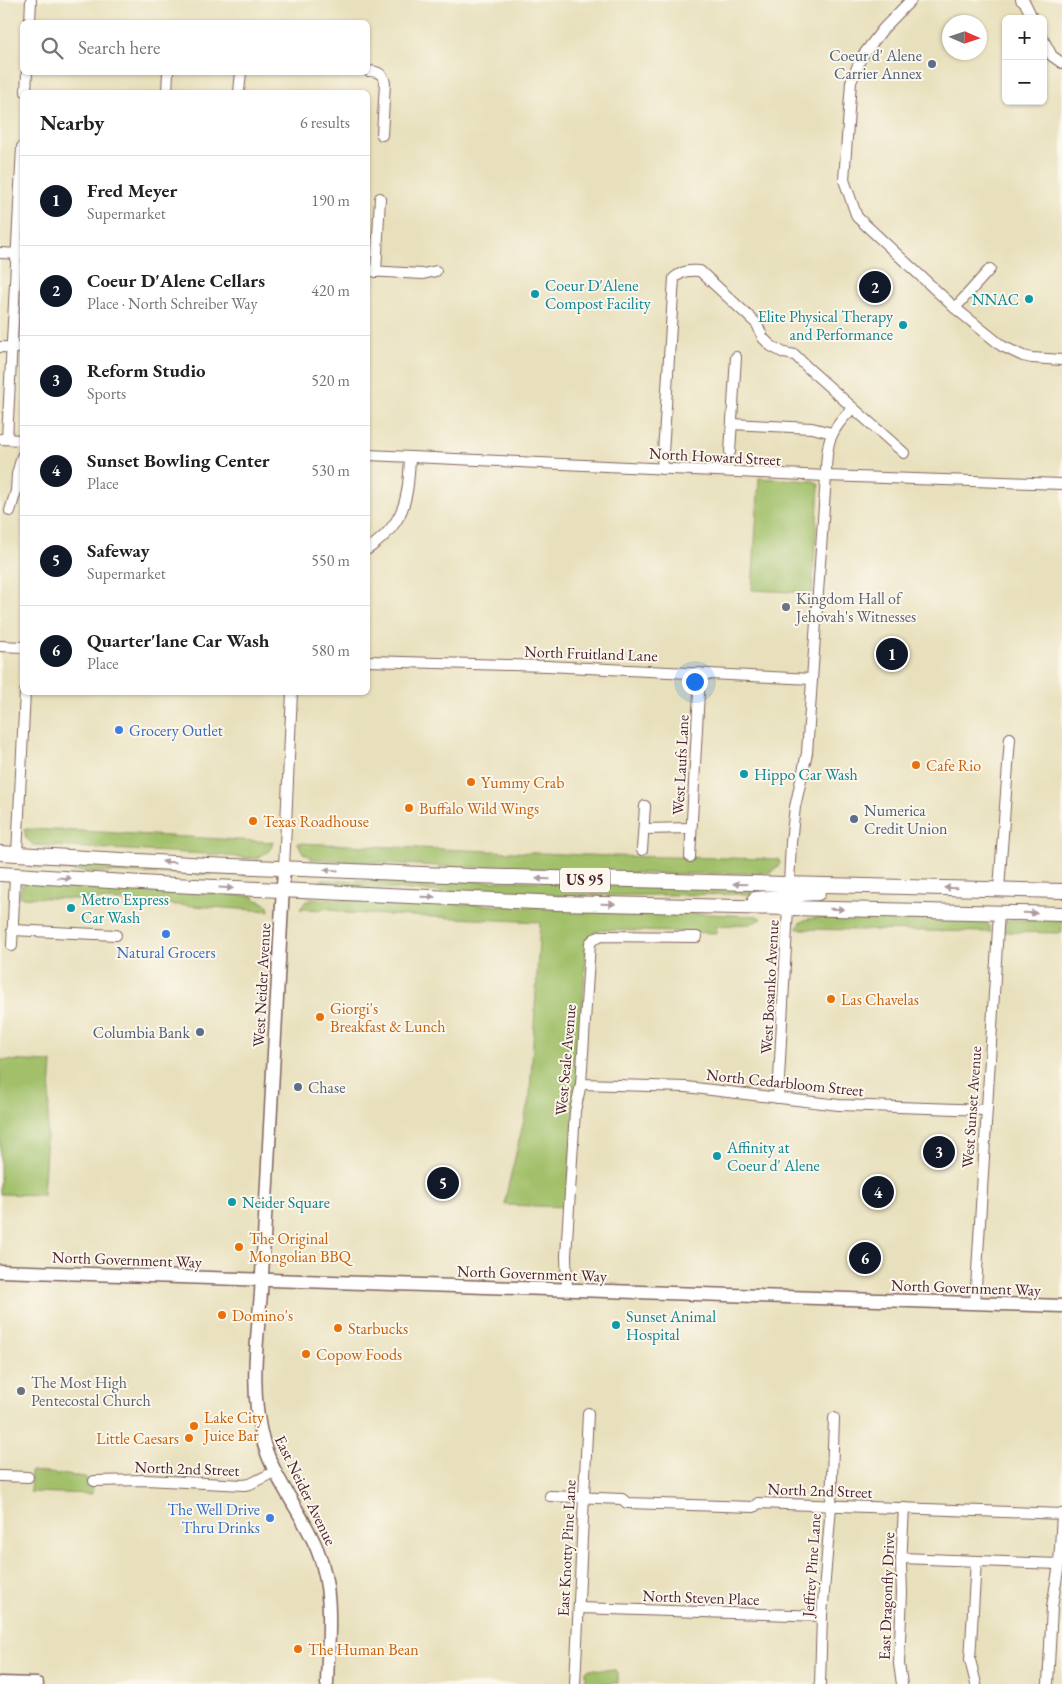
<!DOCTYPE html>
<html lang="en">
<head>
<meta charset="utf-8">
<style>
  body { margin:0; font-family:"EB Garamond",serif; background:#f6f6f6; color:#202124 }
  .controls { position:absolute; right:15px; top:15px; display:grid; overflow:hidden; border-radius:8px; box-shadow:0 1px 4px #0004 }
  .controls button { width:45px; height:45px; display:grid; place-items:center; padding:0; border:0; border-bottom:1px solid #e0e0e0; background:#fff; color:#202124; font:25px sans-serif }
  .compass { position:absolute; left:942px; top:15px; width:45px; height:45px; border-radius:50%; background:#fff; box-shadow:0 1px 4px #0004; rotate:93deg }
  .you { position:absolute; left:694px; top:681px; width:18px; height:18px; margin:-12px; border:4px solid #fff; border-radius:50%; background:#1a73e8; box-shadow:0 0 0 8px #1a73e833 }
  .badge { display:grid; place-items:center; width:32px; height:32px; border-radius:50%; background:#111827; color:#fff; font-size:16px; font-weight:700 }
  .pin { position:absolute; translate:-50% -50%; border:2px solid #fff; box-shadow:0 1px 5px #0006 }
  .list { margin:0; padding:0; list-style:none }
  h2 { display:flex; justify-content:space-between; align-items:center; height:65px; margin:0; padding:0 20px; font-size:21px }
  h2 small { font-size:16px; font-weight:400; color:#757577 }
  .list li { display:grid; grid-template-columns:32px 1fr auto; gap:15px; align-items:center; box-sizing:border-box; height:90px; padding:0 20px; border-top:1px solid #e0e0e0 }
  .list b { display:block; font-size:19px; white-space:nowrap }
  .list p { margin:0; font-size:16px; white-space:nowrap; color:#757577 }
  .list em { font-size:16px; font-style:normal; color:#757577 }
  .icon { flex:none; width:28px; height:28px; fill:none; stroke:currentColor; stroke-width:2; stroke-linecap:round; stroke-linejoin:round }
  .map { position:relative; flex:none; width:1062px; height:1684px; overflow:hidden }
  .search { position:absolute; background:#fff; box-shadow:0 1px 4px #0004; left:20px; top:20px; width:350px; height:55px; display:flex; align-items:center; gap:12px; box-sizing:border-box; padding:0 18px; border-radius:8px; color:#757577; font-size:19px }
  .panel { position:absolute; background:#fff; box-shadow:0 1px 4px #0004; left:20px; top:90px; width:350px; height:605px; border-radius:8px }
  .map>svg:first-child { display:block }
  .green { fill:#a1c069; stroke:#76704a }
  .lines { fill:none; stroke-linecap:round; stroke-linejoin:round }
  .minor-casing { stroke:#81635e; stroke-width:12 }
  .major-casing { stroke:#81635e; stroke-width:15 }
  .highway-casing { stroke:#81635e; stroke-width:16 }
  .minor { stroke:#fff; stroke-width:10 }
  .major { stroke:#fff; stroke-width:12 }
  .highway { stroke:#fff; stroke-width:14 }
  .oneway { fill:#ae9aa0 }
  .service-dot { fill:#5c6f8a; stroke:#fbf7ec; stroke-width:2 }
  .culture-dot { fill:#0f9aa8; stroke:#fbf7ec; stroke-width:2 }
  .worship-dot { fill:#6b7280; stroke:#fbf7ec; stroke-width:2 }
  .shop-dot { fill:#3f7fe0; stroke:#fbf7ec; stroke-width:2 }
  .food-dot { fill:#e8710a; stroke:#fbf7ec; stroke-width:2 }
  .labels { text-anchor:middle; stroke-width:4; stroke-linejoin:round; paint-order:stroke }
  .shield { fill:#fbf7ec; stroke:#7f6065; stroke-width:1 }
  .shield-label { font-size:15px; font-weight:bold; fill:#4a1f2b }
  .service-label { font-size:16px; fill:#4e5e75; stroke:#fbf7ec; text-anchor:end }
  .culture-label { font-size:16px; fill:#0d838f; stroke:#fbf7ec; text-anchor:start }
  .street-label { font-size:16px; fill:#4a1f2b; stroke:#fbf7ec }
  .worship-label { font-size:16px; fill:#5b616d; stroke:#fbf7ec; text-anchor:start }
  .shop-label { font-size:16px; fill:#366cbe; stroke:#fbf7ec; text-anchor:start }
  .food-label { font-size:16px; fill:#c56008; stroke:#fbf7ec; text-anchor:start }
</style>
</head>
<body>
<div class="map">
<svg width="1062" height="1684" viewBox="0 0 1062 1684">
  <rect width="100%" height="100%" fill="#fbf7ec"/>
  <filter id="ink" filterUnits="userSpaceOnUse"><feTurbulence type="fractalNoise" baseFrequency=".02" numOctaves="2"/><feDisplacementMap in="SourceGraphic" scale="10" xChannelSelector="R" yChannelSelector="G"/><feConvolveMatrix kernelMatrix="1 2 1 2 8 2 1 2 1" color-interpolation-filters="sRGB"/></filter>
  <filter id="wash" filterUnits="userSpaceOnUse"><feTurbulence type="fractalNoise" baseFrequency=".0096" numOctaves="4" result="noise"/><feDisplacementMap in="SourceGraphic" scale="20" xChannelSelector="R" yChannelSelector="G"/><feGaussianBlur stdDeviation="1.12" result="paint"/><feColorMatrix in="noise" values="0 0 0 0 0 0 0 0 0 0 0 0 0 0 0 0 0 1.4 0 .05"/><feComposite in="paint" operator="in"/></filter>
  <g filter="url(#wash)">
    <rect width="100%" height="100%" fill="#e8e0bc"/>
    <g class="green">
      <path d="M759 478 813 481 818 483 819 487 812 593 752 590Z"/>
      <path d="M24 829 82 831 273 842 270 851 260 856 259 859 206 854 33 845 26 838Z"/>
      <path d="M298 843 610 856 778 859 780 863 777 868 771 872 762 873 670 874 438 866 311 859V857L303 853Z"/>
      <path d="M40 861 249 873V875L90 872 43 869 30 866 34 862Z"/>
      <path d="M322 880 437 882 527 881 756 888 758 890 755 894 556 896 478 894 321 885 320 881Z"/>
      <path d="M34 882 254 896 255 900C262 901 268 903 269 911L105 900 19 897 22 885Z"/>
      <path d="M312 898 757 916 762 919 750 924 717 926 716 933 603 930C596 931 592 933 587 939L578 1076 566 1207 505 1205 506 1195 530 1095 540 922 347 913 326 908 323 910 300 909 306 901H312Z"/>
      <path d="M874 915 983 920 988 924 991 932 797 929C798 926 798 924 801 922 810 915 860 916 874 915Z"/>
      <path d="M1009 920H1062V933L1003 932V923Z"/>
      <path d="M0 1060 52 1062 43 1195 0 1194Z"/>
      <path d="M31 1471 85 1477 92 1489V1494L30 1492Z"/>
      <path d="M590 1669 616 1670 618 1672V1683L588 1684 586 1682V1671Z"/>
    </g>
  </g>
  <g filter="url(#ink)">
    <g class="lines">
      <g class="minor-casing">
        <g id="minor">
          <path d="M911 0 883 29 861 58 851 82 844 180 857 217 955 308 1002 346 1023 356 1032 358 1062 360"/>
          <path d="M1021 0 1025 3 1033 19"/>
          <path d="M30 22 31 0"/>
          <path d="M1043 39 1052 56 1062 63"/>
          <path d="M368 71C377 71 383 73 385 83L382 135"/>
          <path d="M26 92 27 72"/>
          <path d="M167 92 168 72"/>
          <path d="M239 92 241 72"/>
          <path d="M0 253 21 254"/>
          <path d="M368 271 423 274 436 271"/>
          <path d="M376 272 380 198"/>
          <path d="M955 308 990 269"/>
          <path d="M0 347 22 348"/>
          <path d="M732 424 812 428 832 433"/>
          <path d="M1 439 22 440"/>
          <path d="M7 439 22 147"/>
          <path d="M730 452 736 357"/>
          <path d="M368 455 826 476 1062 484"/>
          <path d="M662 469 674 278C683 271 688 270 700 271L757 324 763 338 771 346 784 353 795 355 808 368 904 453"/>
          <path d="M10 511 16 491 17 474 22 456"/>
          <path d="M368 549C405 523 408 500 410 457"/>
          <path d="M0 646 22 647"/>
          <path d="M368 661 547 666 812 679"/>
          <path d="M644 829 691 828"/>
          <path d="M642 850 645 806"/>
          <path d="M17 854 25 692"/>
          <path d="M690 857 700 673"/>
          <path d="M284 868 292 692"/>
          <path d="M789 885 791 842 795 807 807 753 826 476C826 443 829 431 853 408"/>
          <path d="M999 889 1010 738"/>
          <path d="M12 930 116 935"/>
          <path d="M12 946 15 875"/>
          <path d="M581 1084 686 1087 839 1105 986 1110"/>
          <path d="M778 1098 788 908"/>
          <path d="M567 1290 566 1256 575 1111 581 1084 590 943 594 939 602 936 697 937"/>
          <path d="M975 1304 999 912"/>
          <path d="M0 1476 28 1477"/>
          <path d="M94 1481 146 1480 244 1485 250 1484 276 1471"/>
          <path d="M550 1496 622 1499 627 1503 754 1507 758 1503 1062 1514"/>
          <path d="M901 1558 1059 1564"/>
          <path d="M579 1608 822 1616"/>
          <path d="M575 1684 588 1413"/>
          <path d="M820 1684 822 1616 831 1506 834 1418"/>
          <path d="M902 1684 899 1664 902 1593 901 1564 904 1508"/>
          <path d="M976 1684 970 1660 976 1561"/>
          <path d="M1048 1684 1052 1607 1059 1564 1062 1514"/>
        </g>
      </g>
      <g class="major-casing">
        <g id="major">
          <path d="M284 868 261 1293C257 1342 249 1395 264 1444 274 1479 303 1514 317 1549 335 1592 328 1639 327 1684"/>
          <path d="M0 1271 1062 1306"/>
          <path d="M0 1683 37 1684"/>
        </g>
      </g>
      <g class="highway-casing">
        <g id="highway">
          <path d="M0 853 207 865 471 876 1062 891"/>
          <path d="M0 874 173 885 558 903 1062 914"/>
          <path d="M755 899 782 897 787 891 789 885"/>
          <path d="M788 908C794 892 803 894 818 893"/>
        </g>
      </g>
      <use href="#minor" class="minor"/>
      <use href="#major" class="major"/>
      <use href="#highway" class="highway"/>
    </g>
    <defs><path id="oneway-solid" d="M-6-.8H1V-3.2L6.5 0L1 3.2V.8H-6Z" transform="scale(1.25)"/></defs>
    <g class="oneway">
      <use href="#oneway-solid" transform="translate(169 862) rotate(-177)"/>
      <use href="#oneway-solid" transform="translate(331 870) rotate(-177)"/>
      <use href="#oneway-solid" transform="translate(64 878) rotate(4)"/>
      <use href="#oneway-solid" transform="translate(543 879) rotate(-178)"/>
      <use href="#oneway-solid" transform="translate(740 884) rotate(-179)"/>
      <use href="#oneway-solid" transform="translate(226 888) rotate(3)"/>
      <use href="#oneway-solid" transform="translate(951 888) rotate(-179)"/>
      <use href="#oneway-solid" transform="translate(428 897) rotate(2)"/>
      <use href="#oneway-solid" transform="translate(608 904) rotate(1)"/>
      <use href="#oneway-solid" transform="translate(837 909) rotate(1)"/>
      <use href="#oneway-solid" transform="translate(1030 913) rotate(1)"/>
    </g>
  </g>
  <g class="service-dot">
    <circle cx="932" cy="64" r="5"/>
    <circle cx="854" cy="819" r="5"/>
    <circle cx="200" cy="1032" r="5"/>
    <circle cx="298" cy="1087" r="5"/>
  </g>
  <g class="culture-dot">
    <circle cx="535" cy="294" r="5"/>
    <circle cx="1029" cy="299" r="5"/>
    <circle cx="903" cy="325" r="5"/>
    <circle cx="744" cy="774" r="5"/>
    <circle cx="71" cy="908" r="5"/>
    <circle cx="717" cy="1156" r="5"/>
    <circle cx="232" cy="1202" r="5"/>
    <circle cx="616" cy="1325" r="5"/>
  </g>
  <g class="worship-dot">
    <circle cx="786" cy="607" r="5"/>
    <circle cx="21" cy="1391" r="5"/>
  </g>
  <g class="shop-dot">
    <circle cx="119" cy="730" r="5"/>
    <circle cx="166" cy="934" r="5"/>
    <circle cx="270" cy="1518" r="5"/>
  </g>
  <g class="food-dot">
    <circle cx="916" cy="765" r="5"/>
    <circle cx="471" cy="782" r="5"/>
    <circle cx="409" cy="808" r="5"/>
    <circle cx="253" cy="821" r="5"/>
    <circle cx="831" cy="999" r="5"/>
    <circle cx="320" cy="1017" r="5"/>
    <circle cx="239" cy="1247" r="5"/>
    <circle cx="222" cy="1315" r="5"/>
    <circle cx="338" cy="1328" r="5"/>
    <circle cx="306" cy="1354" r="5"/>
    <circle cx="194" cy="1426" r="5"/>
    <circle cx="189" cy="1438" r="5"/>
    <circle cx="298" cy="1649" r="5"/>
  </g>
  <g class="labels">
    <rect class="shield" x="560" y="867.5" width="50" height="25" rx="4"/>
    <g class="shield-label">
      <text x="585" y="885">US 95</text>
    </g>
    <g class="service-label">
      <text x="922" y="61">Coeur d' Alene<tspan x="922" dy="18">Carrier Annex</tspan></text>
      <text x="864" y="816" text-anchor="start">Numerica<tspan x="864" dy="18">Credit Union</tspan></text>
      <text x="190" y="1038">Columbia Bank</text>
      <text x="308" y="1093" text-anchor="start">Chase</text>
    </g>
    <g class="culture-label">
      <text x="545" y="291">Coeur D'Alene<tspan x="545" dy="18">Compost Facility</tspan></text>
      <text x="1019" y="305" text-anchor="end">NNAC</text>
      <text x="893" y="322" text-anchor="end">Elite Physical Therapy<tspan x="893" dy="18">and Performance</tspan></text>
      <text x="754" y="780">Hippo Car Wash</text>
      <text x="81" y="905">Metro Express<tspan x="81" dy="18">Car Wash</tspan></text>
      <text x="727" y="1153">Affinity at<tspan x="727" dy="18">Coeur d' Alene</tspan></text>
      <text x="242" y="1208">Neider Square</text>
      <text x="626" y="1322">Sunset Animal<tspan x="626" dy="18">Hospital</tspan></text>
    </g>
    <g class="street-label">
      <text transform="translate(715 456) rotate(3)" y="6">North Howard Street</text>
      <text transform="translate(591 653) rotate(2)" y="6">North Fruitland Lane</text>
      <text transform="translate(680 765) rotate(-87)" y="6">West Laufs Lane</text>
      <text transform="translate(261 985) rotate(-87)" y="6">West Neider Avenue</text>
      <text transform="translate(769 987) rotate(-87)" y="6">West Bosanko Avenue</text>
      <text transform="translate(565 1060) rotate(-85)" y="6">West Seale Avenue</text>
      <text transform="translate(785 1082) rotate(6)" y="6">North Cedarbloom Street</text>
      <text transform="translate(971 1107) rotate(-86)" y="6">West Sunset Avenue</text>
      <text transform="translate(127 1259) rotate(2)" y="6">North Government Way</text>
      <text transform="translate(532 1273) rotate(2)" y="6">North Government Way</text>
      <text transform="translate(966 1287) rotate(2)" y="6">North Government Way</text>
      <text transform="translate(187 1468) rotate(2)" y="6">North 2nd Street</text>
      <text transform="translate(306 1490) rotate(64)" y="6">East Neider Avenue</text>
      <text transform="translate(820 1490) rotate(2)" y="6">North 2nd Street</text>
      <text transform="translate(566 1548) rotate(-87)" y="6">East Knotty Pine Lane</text>
      <text transform="translate(811 1565) rotate(-86)" y="6">Jeffrey Pine Lane</text>
      <text transform="translate(886 1596) rotate(-88)" y="6">East Dragonfly Drive</text>
      <text transform="translate(701 1597) rotate(2)" y="6">North Steven Place</text>
    </g>
    <g class="worship-label">
      <text x="796" y="604">Kingdom Hall of<tspan x="796" dy="18">Jehovah's Witnesses</tspan></text>
      <text x="31" y="1388">The Most High<tspan x="31" dy="18">Pentecostal Church</tspan></text>
    </g>
    <g class="shop-label">
      <text x="129" y="736">Grocery Outlet</text>
      <text x="166" y="958" text-anchor="middle">Natural Grocers</text>
      <text x="260" y="1515" text-anchor="end">The Well Drive<tspan x="260" dy="18">Thru Drinks</tspan></text>
    </g>
    <g class="food-label">
      <text x="926" y="771">Cafe Rio</text>
      <text x="481" y="788">Yummy Crab</text>
      <text x="419" y="814">Buffalo Wild Wings</text>
      <text x="263" y="827">Texas Roadhouse</text>
      <text x="841" y="1005">Las Chavelas</text>
      <text x="330" y="1014">Giorgi's<tspan x="330" dy="18">Breakfast &amp; Lunch</tspan></text>
      <text x="249" y="1244">The Original<tspan x="249" dy="18">Mongolian BBQ</tspan></text>
      <text x="232" y="1321">Domino's</text>
      <text x="348" y="1334">Starbucks</text>
      <text x="316" y="1360">Copow Foods</text>
      <text x="204" y="1423">Lake City<tspan x="204" dy="18">Juice Bar</tspan></text>
      <text x="179" y="1444" text-anchor="end">Little Caesars</text>
      <text x="308" y="1655">The Human Bean</text>
    </g>
  </g>
</svg>
<div class="controls">
<button>+</button>
<button>−</button>
</div>
<svg class="compass" viewBox="-18 -18 36 36"><path d="M0-13l5 13h-10z" fill="#e53935"/><path d="M0 13l5-13h-10z" fill="#757577"/></svg>
<div class="you"></div>
<div class="pin badge" style="left:892px;top:654px">1</div>
<div class="pin badge" style="left:875px;top:287px">2</div>
<div class="pin badge" style="left:939px;top:1152px">3</div>
<div class="pin badge" style="left:878px;top:1192px">4</div>
<div class="pin badge" style="left:443px;top:1183px">5</div>
<div class="pin badge" style="left:865px;top:1258px">6</div>
<div class="search"><svg class="icon" aria-label="search" viewBox="0 0 24 24"><circle cx="10" cy="10" r="6"/><path d="M15 15l6 6"/></svg>Search here</div>
<section class="panel">
<h2>Nearby<small>6 results</small></h2>
<ul class="list">
<li><span class="badge">1</span><div><b>Fred Meyer</b><p>Supermarket</p></div><em>190 m</em></li>
<li><span class="badge">2</span><div><b>Coeur D'Alene Cellars</b><p>Place · North Schreiber Way</p></div><em>420 m</em></li>
<li><span class="badge">3</span><div><b>Reform Studio</b><p>Sports</p></div><em>520 m</em></li>
<li><span class="badge">4</span><div><b>Sunset Bowling Center</b><p>Place</p></div><em>530 m</em></li>
<li><span class="badge">5</span><div><b>Safeway</b><p>Supermarket</p></div><em>550 m</em></li>
<li><span class="badge">6</span><div><b>Quarter'lane Car Wash</b><p>Place</p></div><em>580 m</em></li>
</ul>
</section>
</div>
</body>
</html>
